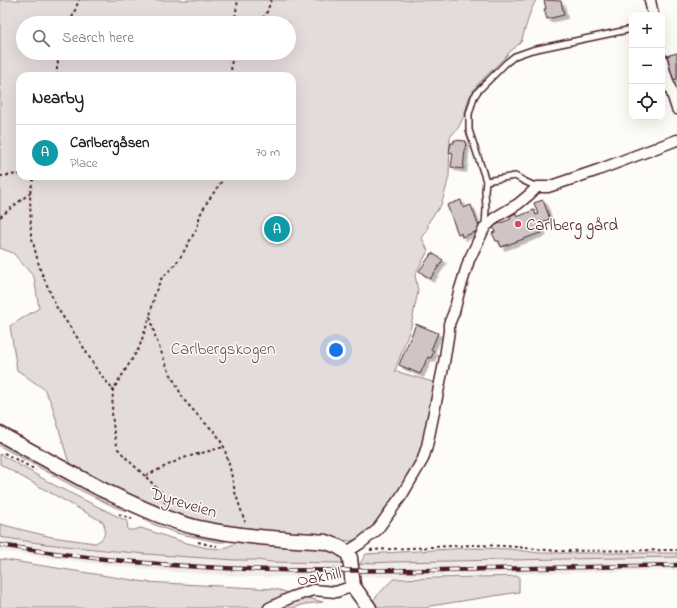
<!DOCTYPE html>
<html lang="en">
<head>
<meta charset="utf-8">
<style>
  body { margin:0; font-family:"Indie Flower",sans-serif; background:#f6f6f6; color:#202124 }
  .controls { position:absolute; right:12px; top:12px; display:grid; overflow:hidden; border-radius:8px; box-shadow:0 4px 16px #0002 }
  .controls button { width:36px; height:36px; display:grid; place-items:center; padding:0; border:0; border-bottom:1px solid #e0e0e0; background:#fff; color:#202124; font:20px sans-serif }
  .you { position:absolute; left:336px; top:350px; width:14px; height:14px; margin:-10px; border:3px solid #fff; border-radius:50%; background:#1a73e8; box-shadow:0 0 0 6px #1a73e833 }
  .badge { display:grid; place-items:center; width:26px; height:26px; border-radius:50%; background:#db2777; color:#fff; font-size:13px; font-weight:700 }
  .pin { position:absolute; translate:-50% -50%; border:2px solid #fff; box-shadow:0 1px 4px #0006 }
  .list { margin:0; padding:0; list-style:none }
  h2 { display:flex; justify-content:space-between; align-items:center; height:52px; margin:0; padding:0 16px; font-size:17px }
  h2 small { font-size:13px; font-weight:400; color:#757577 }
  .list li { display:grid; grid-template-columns:26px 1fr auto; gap:12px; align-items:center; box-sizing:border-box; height:56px; padding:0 16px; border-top:1px solid #e0e0e0 }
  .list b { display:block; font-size:15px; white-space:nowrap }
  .list p { margin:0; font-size:13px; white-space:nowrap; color:#757577 }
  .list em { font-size:13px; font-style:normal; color:#757577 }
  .icon { flex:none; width:22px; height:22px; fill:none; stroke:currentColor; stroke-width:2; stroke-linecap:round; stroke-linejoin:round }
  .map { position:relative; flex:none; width:677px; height:608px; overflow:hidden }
  .search { position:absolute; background:#fff; box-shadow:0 4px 16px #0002; left:16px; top:16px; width:280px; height:44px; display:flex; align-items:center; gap:10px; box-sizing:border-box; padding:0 14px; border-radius:22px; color:#757577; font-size:15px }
  .panel { position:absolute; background:#fff; box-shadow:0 4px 16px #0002; left:16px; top:72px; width:280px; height:108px; border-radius:12px }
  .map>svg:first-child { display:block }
  .built { fill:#f0ece8 }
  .green { fill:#e3dcda; stroke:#967e82; fill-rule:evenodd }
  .building { fill:#d0c5c4; stroke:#4a1f2b; filter:url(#shadow) }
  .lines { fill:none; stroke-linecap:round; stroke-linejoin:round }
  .lane-casing { stroke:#4a1f2b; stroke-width:8 }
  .street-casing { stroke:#4a1f2b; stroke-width:13 }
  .secondary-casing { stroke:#4a1f2b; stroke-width:17 }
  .path { stroke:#4a1f2b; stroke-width:2; stroke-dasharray:3 3; stroke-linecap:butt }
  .lane { stroke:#fdfcf7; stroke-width:5 }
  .street { stroke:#fdfcf7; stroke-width:10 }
  .secondary { stroke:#fdfcf7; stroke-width:14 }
  .rail-casing { stroke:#4a1f2b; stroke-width:4.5 }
  .rail { stroke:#fdfcf7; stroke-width:3; stroke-dasharray:9; stroke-linecap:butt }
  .poi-dot { fill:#d1495b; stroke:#fdfcf7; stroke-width:1.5 }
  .labels { text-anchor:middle; stroke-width:3; stroke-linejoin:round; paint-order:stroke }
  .poi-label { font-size:17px; fill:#4a1f2b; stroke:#fdfcf7; text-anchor:start }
  .park-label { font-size:17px; fill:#704e57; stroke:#fdfcf7 }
  .street-label { font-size:17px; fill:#4a1f2b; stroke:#fdfcf7 }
</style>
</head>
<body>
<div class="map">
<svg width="677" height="608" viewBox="0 0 677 608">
  <defs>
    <filter id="shadow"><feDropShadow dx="3.5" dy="3.5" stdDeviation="0" flood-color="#0004"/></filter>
  </defs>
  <rect width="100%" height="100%" fill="#fdfcf7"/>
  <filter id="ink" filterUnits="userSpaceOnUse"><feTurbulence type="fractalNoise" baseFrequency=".025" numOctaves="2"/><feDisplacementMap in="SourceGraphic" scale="8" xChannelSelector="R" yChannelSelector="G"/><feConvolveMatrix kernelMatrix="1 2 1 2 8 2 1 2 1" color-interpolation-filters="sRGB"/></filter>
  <g filter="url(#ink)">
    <g class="built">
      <path d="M0 537 45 544 145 554 235 560H257L271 562 344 563 346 576 251 577 163 571 81 562 0 551Z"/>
      <path d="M677 557V570L392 577 357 576V567L359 565 369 563 393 562Z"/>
    </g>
    <g class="green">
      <path d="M0 0H536L531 10 521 42 512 50 477 85 469 98 464 116 458 128 450 137 449 176 445 192 441 205 429 221 427 231 422 238 428 251 415 275 418 291 411 326 395 371 436 383 421 453 403 487 375 525 363 536 357 539 351 541 194 521 137 500 75 468 68 460 51 402 44 389 17 370 10 326 39 308 34 277 13 253 0 248ZM23 23H289V53H23ZM20 76H292V176H20Z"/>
      <path d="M0 440 127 507 126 511 115 507 80 490 0 446Z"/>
      <path d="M0 454 54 485 127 521 128 530H133L141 528 183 542 207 548 222 549 234 544 239 541 327 548C334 552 340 556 344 563L271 562 257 560H235L145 554 45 544 0 537V524L27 531 52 537 95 543C105 540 107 530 103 522L17 474 0 464Z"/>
      <path d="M147 516 227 540 224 542H218L176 533 145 521 144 517Z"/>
      <path d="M469 548 510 549 539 553H677V557L393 562 369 563 359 565 366 554Z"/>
      <path d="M0 559 145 582 275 589 323 602 305 604 293 608H0Z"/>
      <path d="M519 576V592L430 606 428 608H379L373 600 393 579Z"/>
    </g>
    <g class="building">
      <path d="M544 0 561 1 564 15 547 19 544 9H546Z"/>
      <path d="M677 53V79L673 80 666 56Z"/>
      <path d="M454 140 466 141 463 169 451 167 453 153 449 152 451 143H454Z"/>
      <path d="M461 200 463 208 471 205 480 230 462 237 461 233 458 234 447 205Z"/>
      <path d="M543 200 550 219 539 223 543 232 501 247 499 241H496L492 233 495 232 493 226 511 219 510 216 516 213 517 217 534 210 536 215 538 214 534 203Z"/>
      <path d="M432 253 443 260 430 279 419 271Z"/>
      <path d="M416 324 438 333 431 350 434 351 431 358 428 357 420 374 399 365Z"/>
    </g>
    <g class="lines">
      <g class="lane-casing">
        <g id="lane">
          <path d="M486 181 515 176 524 181 537 187"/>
          <path d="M485 226 486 209 485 191 486 181 469 130V114L474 97 478 91 506 63 515 56 532 50 632 29"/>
        </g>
      </g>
      <g class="street-casing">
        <g id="street">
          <path d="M650 0 653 15"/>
          <path d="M662 59 665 72 677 109"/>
          <path d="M347 552 361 543 377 530 402 495 423 459 427 446 444 363 449 331V324L454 312 459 292 469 260 485 227 496 217 518 204 530 194 537 187H548L598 170 677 140"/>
          <path d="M269 608 292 597 313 590 336 592 353 586"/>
        </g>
      </g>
      <g class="secondary-casing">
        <path id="secondary" d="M0 434C34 453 67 471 101 489 133 504 165 520 199 528 241 537 284 539 326 542L337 546 347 552 350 558 353 586 369 608"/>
      </g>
      <g class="path">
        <path d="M70 23 79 0"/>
        <path d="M234 23 238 0"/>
        <path d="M259 23 267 12 271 0"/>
        <path d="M56 76 59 53"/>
        <path d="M231 76 232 53"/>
        <path d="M0 176 20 174"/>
        <path d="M223 176 222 181 206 204 200 215 197 228 183 253 175 265 161 279 155 293 150 316 156 339 168 369 184 400 203 421 216 433 224 447 230 468 235 492 245 522"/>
        <path d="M30 193 34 176"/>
        <path d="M0 217 30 193 31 235 40 269 57 308 81 343 95 367 113 390"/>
        <path d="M4 453 36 470"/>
        <path d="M145 476 128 460 118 449 114 433 112 412 113 390 139 348 150 316"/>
        <path d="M165 503 163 494 145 476 183 458 224 447"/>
        <path d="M119 514 132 519"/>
        <path d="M198 542 210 545 217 546"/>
        <path d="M370 550 473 545 506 546 557 551 677 550"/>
      </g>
      <use href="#lane" class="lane"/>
      <use href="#street" class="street"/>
      <use href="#secondary" class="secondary"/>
      <g class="rail-casing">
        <path id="rail" d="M0 545C92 560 185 568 278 570 334 571 390 570 445 570 523 568 600 567 677 565"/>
      </g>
      <use href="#rail" class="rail"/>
    </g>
  </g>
  <circle class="poi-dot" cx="518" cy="224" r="4"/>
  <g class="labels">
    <g class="poi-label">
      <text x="526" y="230">Carlberg gård</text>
    </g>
    <g class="park-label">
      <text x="223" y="354">Carlbergskogen</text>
    </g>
    <g class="street-label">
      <text transform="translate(184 502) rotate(17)" y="6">Dyreveien</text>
      <text transform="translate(319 576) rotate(-10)" y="6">Oakhill</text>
    </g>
  </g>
</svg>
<div class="controls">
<button>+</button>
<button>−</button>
<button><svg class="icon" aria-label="locate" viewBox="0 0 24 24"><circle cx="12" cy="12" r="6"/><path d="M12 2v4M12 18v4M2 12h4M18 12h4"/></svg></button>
</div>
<div class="you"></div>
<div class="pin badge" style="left:277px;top:229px;background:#0f9aa8">A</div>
<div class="search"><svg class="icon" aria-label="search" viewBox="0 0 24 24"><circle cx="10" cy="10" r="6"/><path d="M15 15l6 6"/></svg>Search here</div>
<section class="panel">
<h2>Nearby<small></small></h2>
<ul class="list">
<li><span class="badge" style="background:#0f9aa8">A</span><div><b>Carlbergåsen</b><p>Place</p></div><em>70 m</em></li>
</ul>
</section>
</div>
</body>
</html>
